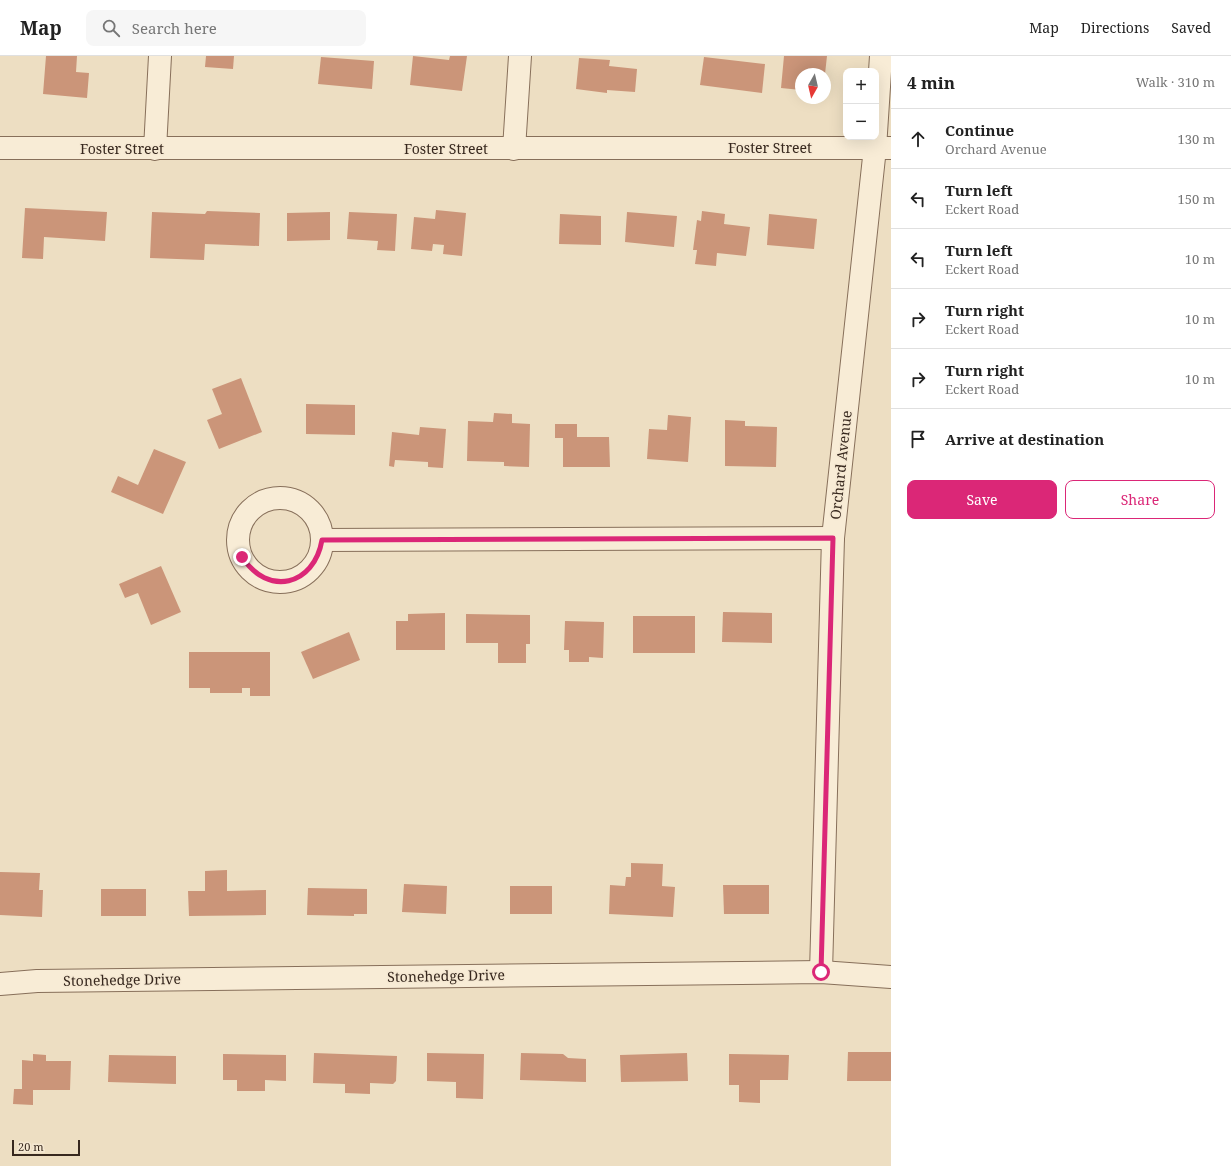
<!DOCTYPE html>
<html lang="en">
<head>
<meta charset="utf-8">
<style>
  body { margin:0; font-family:"Noto Serif",serif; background:#f6f6f6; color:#222 }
  .controls { position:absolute; right:12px; top:12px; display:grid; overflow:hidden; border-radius:8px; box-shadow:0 4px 16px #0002 }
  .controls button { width:36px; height:36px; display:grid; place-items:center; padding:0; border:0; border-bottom:1px solid #e0e0e0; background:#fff; color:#222; font:20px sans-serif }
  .compass { position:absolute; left:795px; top:12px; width:36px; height:36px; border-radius:50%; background:#fff; box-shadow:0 4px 16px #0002; rotate:188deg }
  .scale { position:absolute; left:12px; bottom:10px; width:68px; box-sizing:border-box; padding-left:4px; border:2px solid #37281e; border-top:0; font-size:11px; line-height:14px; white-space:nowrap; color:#37281e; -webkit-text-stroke:3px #f5e8d2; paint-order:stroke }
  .stop { position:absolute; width:12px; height:12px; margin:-9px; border:3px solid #db2777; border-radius:50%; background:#fff }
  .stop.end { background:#db2777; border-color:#fff; box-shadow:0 1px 4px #0008 }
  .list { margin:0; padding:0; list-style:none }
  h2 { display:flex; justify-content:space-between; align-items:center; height:52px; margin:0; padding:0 16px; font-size:17px }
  h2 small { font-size:13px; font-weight:400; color:#767676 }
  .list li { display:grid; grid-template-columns:26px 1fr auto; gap:12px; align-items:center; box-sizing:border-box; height:60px; padding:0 16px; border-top:1px solid #e0e0e0 }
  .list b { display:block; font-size:15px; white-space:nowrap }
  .list p { margin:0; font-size:13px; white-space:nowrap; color:#767676 }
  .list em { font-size:13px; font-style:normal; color:#767676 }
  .actions { display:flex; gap:8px; padding:12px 16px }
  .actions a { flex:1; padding:9px 0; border:1px solid #db2777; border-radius:8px; text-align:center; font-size:14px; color:#db2777 }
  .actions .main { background:#db2777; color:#fff }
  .icon { flex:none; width:22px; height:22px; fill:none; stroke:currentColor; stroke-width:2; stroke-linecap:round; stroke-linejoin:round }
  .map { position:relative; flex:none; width:891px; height:1110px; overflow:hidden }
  header { display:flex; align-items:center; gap:24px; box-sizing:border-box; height:56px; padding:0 20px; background:#fff; border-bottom:1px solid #e0e0e0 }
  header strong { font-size:19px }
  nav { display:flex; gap:22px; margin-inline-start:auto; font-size:14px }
  .search { width:280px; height:36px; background:#f6f6f6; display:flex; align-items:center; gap:10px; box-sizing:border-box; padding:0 14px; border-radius:8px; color:#767676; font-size:15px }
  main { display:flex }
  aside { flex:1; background:#fff }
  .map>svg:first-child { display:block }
  .building { fill:#cb9579 }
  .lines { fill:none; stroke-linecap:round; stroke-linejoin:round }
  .minor-casing { stroke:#876f5a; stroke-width:24 }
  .minor { stroke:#f8ecd6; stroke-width:22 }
  .route { stroke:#db2777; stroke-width:5 }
  .labels { text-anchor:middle; stroke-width:3; stroke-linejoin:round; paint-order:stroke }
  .street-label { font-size:14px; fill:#37281e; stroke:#f5e8d2 }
</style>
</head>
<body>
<header>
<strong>Map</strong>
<div class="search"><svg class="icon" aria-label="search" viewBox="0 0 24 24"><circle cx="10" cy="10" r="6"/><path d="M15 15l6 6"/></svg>Search here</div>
<nav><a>Map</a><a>Directions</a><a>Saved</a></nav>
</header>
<main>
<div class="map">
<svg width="891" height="1110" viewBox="0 0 891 1110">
  <rect width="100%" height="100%" fill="#eddec2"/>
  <g class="building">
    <path d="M46 0H77L76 16 89 17 87 42 43 38Z"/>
    <path d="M206 0H234L233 13 205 11Z"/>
    <path d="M413 0 449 4 450 0H467L462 35 410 29Z"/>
    <path d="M784 0H827L825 18H801V34L781 32Z"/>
    <path d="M321 1 374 5 372 33 318 28Z"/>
    <path d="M704 1 765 8 762 37 700 29Z"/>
    <path d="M579 2 610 4 609 10 637 13 635 36 607 34V37L576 33Z"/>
    <path d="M25 152 107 156 105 185 44 181 43 203 22 202Z"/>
    <path d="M436 154 466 157 462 200 443 198 444 189 433 188 432 195 411 193 414 161 435 163Z"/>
    <path d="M207 155 260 157 259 190 205 188 204 204 150 202 152 156 205 158Z"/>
    <path d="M702 155 725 158 724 168 750 171 746 200 717 197 716 210 695 208 697 194H693L697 164 701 165Z"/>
    <path d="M330 156V184L287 185V157Z"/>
    <path d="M349 156 397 158 395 195 377 194 378 185 347 183Z"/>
    <path d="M627 156 677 160 674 191 625 186Z"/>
    <path d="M560 158 601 160V189L559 188Z"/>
    <path d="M769 158 817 163 814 193 767 189Z"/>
    <path d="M241 322 262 376 219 393 207 364 222 358 212 333Z"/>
    <path d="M306 348 355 349V379L306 378Z"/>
    <path d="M494 357 512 358V367L530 368 529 411 504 410V406L467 405 468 365 493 366Z"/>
    <path d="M668 359 691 361 688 406 647 403 649 373 667 374Z"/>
    <path d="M725 364 745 365V370L777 371 776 411 725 410Z"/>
    <path d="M555 368H577V381H609L610 411H563V382H555Z"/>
    <path d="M420 371 446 373 443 412 428 411V406L395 404 394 411 389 410 392 376 419 379Z"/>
    <path d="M154 393 186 406 163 458 111 436 118 420 138 429Z"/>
    <path d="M161 510 181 556 151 569 138 537 125 542 119 528Z"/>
    <path d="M723 556 772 557V587L722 586Z"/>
    <path d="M445 557V594H396V565H408V558Z"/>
    <path d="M466 558 530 559V588H526V607H498V587H466Z"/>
    <rect x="633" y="560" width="62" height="37"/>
    <path d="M565 565 604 566 603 602 589 601V606H569V594H564Z"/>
    <path d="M349 576 360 604 313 623 301 596Z"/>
    <path d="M189 596H270V640H250V632H242V637H210V632H189Z"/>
    <path d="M631 807 663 808 662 830 675 831 673 861 609 858 610 829 625 830 626 821H631Z"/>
    <path d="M227 814V835L266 834V859L189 860 188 835H205V815Z"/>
    <path d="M0 816 40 817 39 834H43L42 861 0 859Z"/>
    <path d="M404 828 447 830 446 858 402 856Z"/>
    <path d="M723 829H769V858H724Z"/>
    <rect x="510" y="830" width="42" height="28"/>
    <path d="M308 832 367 833V858H354V860L307 859Z"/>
    <rect x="101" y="833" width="45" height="27"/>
    <path d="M848 996H891V1025H847Z"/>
    <path d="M314 997 397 1000 396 1025 393 1028 370 1027V1038L345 1037V1028L313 1027Z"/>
    <path d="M427 997 484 998 483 1043 456 1042V1026L427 1025Z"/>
    <path d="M521 997 563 998 568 1002 586 1003V1026L520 1024Z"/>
    <path d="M687 997 688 1025 621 1026 620 999Z"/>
    <path d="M33 998 46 999V1005H71L70 1034H33V1049L13 1048 14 1033H22V1004L33 1005Z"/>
    <path d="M223 998 286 999V1025L265 1024V1035H237V1024H223Z"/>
    <path d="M729 998 789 999 788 1024H760V1047L739 1046V1029H729Z"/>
    <path d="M109 999 176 1000V1028L108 1026Z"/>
  </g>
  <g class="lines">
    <g class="minor-casing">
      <g id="minor">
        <path d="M0 92H891"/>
        <path d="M155 93 160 0"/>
        <path d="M514 93 520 0"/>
        <circle cx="280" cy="484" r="42"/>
        <path d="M322 484 833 482"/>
        <path d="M821 916 833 482 875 92 881 0"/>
        <path d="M0 928 37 925 821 916 891 921"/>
      </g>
    </g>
    <use href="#minor" class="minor"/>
  </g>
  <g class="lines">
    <path class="route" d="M242 501C268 541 314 530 322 484L833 482 821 916"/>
  </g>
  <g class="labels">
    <g class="street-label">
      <text x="770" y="97">Foster Street</text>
      <text x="122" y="98">Foster Street</text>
      <text x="446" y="98">Foster Street</text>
      <text transform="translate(841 409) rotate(-84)" y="5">Orchard Avenue</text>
      <text transform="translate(446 920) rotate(-1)" y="5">Stonehedge Drive</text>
      <text transform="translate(122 924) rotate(-1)" y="5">Stonehedge Drive</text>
    </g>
  </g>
</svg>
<div class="controls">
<button>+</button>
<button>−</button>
</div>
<svg class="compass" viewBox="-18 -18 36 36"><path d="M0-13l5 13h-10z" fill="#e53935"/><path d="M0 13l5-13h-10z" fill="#767676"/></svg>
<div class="scale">20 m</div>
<div class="stop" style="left:821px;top:916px"></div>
<div class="stop end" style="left:242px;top:501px"></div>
</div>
<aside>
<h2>4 min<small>Walk · 310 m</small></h2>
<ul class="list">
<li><svg class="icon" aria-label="ahead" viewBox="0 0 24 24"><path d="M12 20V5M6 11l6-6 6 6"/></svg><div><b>Continue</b><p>Orchard Avenue</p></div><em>130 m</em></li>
<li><svg class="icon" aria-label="left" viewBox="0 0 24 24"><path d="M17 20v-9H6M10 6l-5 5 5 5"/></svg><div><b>Turn left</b><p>Eckert Road</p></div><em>150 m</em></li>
<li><svg class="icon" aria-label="left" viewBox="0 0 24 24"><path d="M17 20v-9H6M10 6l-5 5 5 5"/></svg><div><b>Turn left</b><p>Eckert Road</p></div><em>10 m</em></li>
<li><svg class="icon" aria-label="right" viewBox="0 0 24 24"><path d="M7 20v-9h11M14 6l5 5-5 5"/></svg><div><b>Turn right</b><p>Eckert Road</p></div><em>10 m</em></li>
<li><svg class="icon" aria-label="right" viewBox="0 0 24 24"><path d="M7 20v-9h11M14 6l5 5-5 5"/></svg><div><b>Turn right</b><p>Eckert Road</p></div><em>10 m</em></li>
<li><svg class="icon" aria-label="arrive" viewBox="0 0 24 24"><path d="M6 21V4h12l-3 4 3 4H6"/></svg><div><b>Arrive at destination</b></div></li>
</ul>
<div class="actions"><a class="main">Save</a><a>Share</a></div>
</aside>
</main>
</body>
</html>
